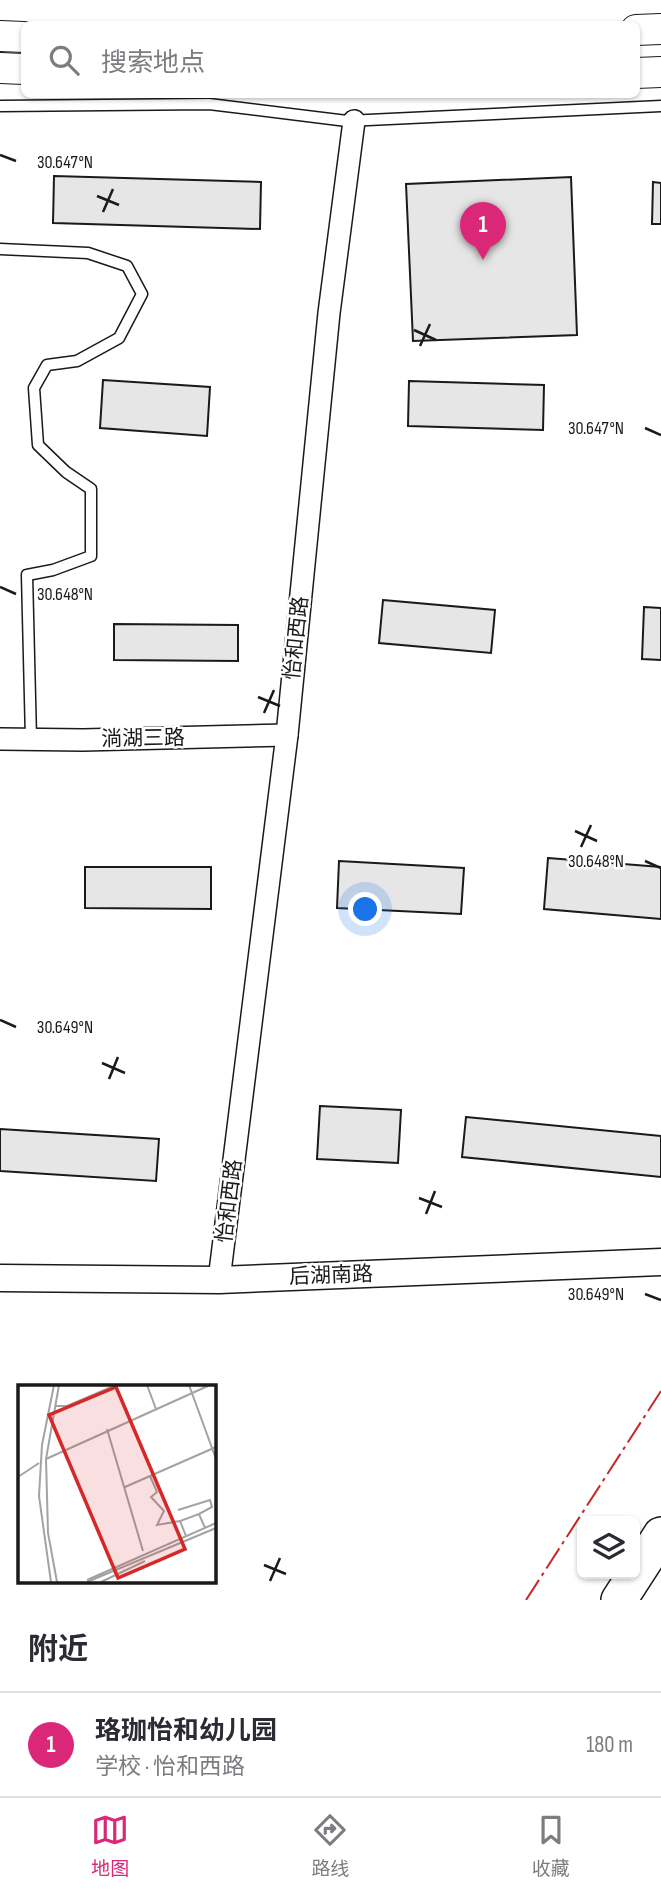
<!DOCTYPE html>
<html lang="zh">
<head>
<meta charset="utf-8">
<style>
  body { margin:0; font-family:"Sofia Sans Condensed","Noto Sans SC",sans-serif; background:#f7f7f7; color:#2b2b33 }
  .controls { position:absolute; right:21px; bottom:21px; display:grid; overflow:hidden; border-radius:10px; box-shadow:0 2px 5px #0004 }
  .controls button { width:63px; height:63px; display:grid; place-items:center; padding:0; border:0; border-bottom:2px solid #e1e1e2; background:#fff; color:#2b2b33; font:35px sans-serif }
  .you { position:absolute; left:366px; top:910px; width:24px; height:24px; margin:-18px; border:5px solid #fff; border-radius:50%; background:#1a73e8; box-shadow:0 0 0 10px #1a73e833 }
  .badge { display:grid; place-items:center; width:46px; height:46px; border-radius:50%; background:#db2777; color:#fff; font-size:23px; font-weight:700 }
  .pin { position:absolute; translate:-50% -58px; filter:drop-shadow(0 2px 4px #0008) }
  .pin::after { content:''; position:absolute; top:37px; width:24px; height:21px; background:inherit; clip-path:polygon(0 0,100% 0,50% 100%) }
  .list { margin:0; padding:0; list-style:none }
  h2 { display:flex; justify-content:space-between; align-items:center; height:91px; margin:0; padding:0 28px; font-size:30px }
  h2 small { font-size:23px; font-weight:400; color:#7c7c81 }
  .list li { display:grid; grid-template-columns:46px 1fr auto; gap:21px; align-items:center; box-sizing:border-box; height:105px; padding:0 28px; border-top:2px solid #e1e1e2 }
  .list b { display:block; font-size:26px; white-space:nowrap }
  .list p { margin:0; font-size:23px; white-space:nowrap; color:#7c7c81 }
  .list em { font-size:23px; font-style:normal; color:#7c7c81 }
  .icon { flex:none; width:38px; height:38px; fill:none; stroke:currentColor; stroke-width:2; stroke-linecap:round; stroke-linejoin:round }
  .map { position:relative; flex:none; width:661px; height:1600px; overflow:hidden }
  .search { position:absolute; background:#fff; box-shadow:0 2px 5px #0004; left:21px; right:21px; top:21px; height:77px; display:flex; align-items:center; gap:18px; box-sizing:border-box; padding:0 24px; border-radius:10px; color:#7c7c81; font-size:26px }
  .sheet { height:196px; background:#fff }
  nav { display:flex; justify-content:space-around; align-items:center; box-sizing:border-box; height:98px; border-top:2px solid #e1e1e2; background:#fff; font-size:19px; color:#7c7c81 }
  nav a { display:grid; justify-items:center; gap:4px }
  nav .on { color:#db2777 }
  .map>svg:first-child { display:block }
  .building { fill:#e6e6e6; stroke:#1a1a1a; stroke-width:2 }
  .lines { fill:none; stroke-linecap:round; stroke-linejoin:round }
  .service-casing { stroke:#1a1a1a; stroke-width:13 }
  .minor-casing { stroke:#1a1a1a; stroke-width:24 }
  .tertiary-casing { stroke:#1a1a1a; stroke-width:29 }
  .secondary-casing { stroke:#1a1a1a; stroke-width:32 }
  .primary-casing { stroke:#1a1a1a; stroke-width:38 }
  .service { stroke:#fff; stroke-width:10 }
  .minor { stroke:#fff; stroke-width:21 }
  .tertiary { stroke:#fff; stroke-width:26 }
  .secondary { stroke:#fff; stroke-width:30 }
  .primary { stroke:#fff; stroke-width:35 }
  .power { stroke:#c62828; stroke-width:2; stroke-dasharray:24 5 3.5 5; stroke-linecap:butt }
  .ticks { fill:none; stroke:#1a1a1a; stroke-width:2.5 }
  .labels { text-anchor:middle; stroke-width:5; stroke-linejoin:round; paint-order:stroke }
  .street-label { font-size:21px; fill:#1a1a1a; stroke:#fff }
  .inset-road { fill:none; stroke:#a3a3a3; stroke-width:2 }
  .view { fill:#d62828; fill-opacity:0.15; stroke:#d62828; stroke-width:3.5 }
  .inset-edge { fill:none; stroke:#1a1a1a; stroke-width:3.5 }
  .ticks-label { font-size:18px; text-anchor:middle; fill:#1a1a1a; stroke:#fff; stroke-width:5; stroke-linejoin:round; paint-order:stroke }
</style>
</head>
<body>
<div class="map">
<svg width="661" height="1600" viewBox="0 0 661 1600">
  <rect width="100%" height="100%" fill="#fff"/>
  <g class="building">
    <path d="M54 176 261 182 260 229 53 223Z"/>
    <path d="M571 177 577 335 413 341 406 184Z"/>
    <path d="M653 182 661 183V224H652Z"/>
    <path d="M103 380 210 387 207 436 100 428Z"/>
    <path d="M409 381 544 385 543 430 408 426Z"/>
    <path d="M383 600 495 610 491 653 379 643Z"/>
    <path d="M644 607 661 608V660L642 659Z"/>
    <path d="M114 624 238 625V661L114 660Z"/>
    <path d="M548 858 661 867V919L544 909Z"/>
    <path d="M339 861 464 868 461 914 337 908Z"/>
    <path d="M85 867H211V909L85 908Z"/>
    <path d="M320 1106 401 1110 398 1163 317 1159Z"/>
    <path d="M466 1117 661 1136V1177L462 1157Z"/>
    <path d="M0 1129 159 1139 156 1181 0 1171Z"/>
  </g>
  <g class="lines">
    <g class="service-casing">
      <g id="service">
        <path d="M0 106 209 104 347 121 661 106"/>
        <path d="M0 249 88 253 127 266 142 294 119 338 77 361 47 365 34 388 38 445 66 472 91 489V556L53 570 27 575 31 739"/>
      </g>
    </g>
    <g class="minor-casing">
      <g id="minor">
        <path d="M0 739 83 740 287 735"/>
        <path d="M219 1280 287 735 329 313 354 121"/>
      </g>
    </g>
    <g class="tertiary-casing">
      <path id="tertiary" d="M0 1278 219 1280 661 1262"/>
    </g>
    <g class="secondary-casing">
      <g id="secondary">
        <path d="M636 30 661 29"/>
        <path d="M0 36 24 37"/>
        <path d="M0 68 24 69"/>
        <path d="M636 73 661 72"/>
      </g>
    </g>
    <g class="primary-casing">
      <path id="primary" d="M619 1600 661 1535"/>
    </g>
    <use href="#service" class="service"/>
    <use href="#minor" class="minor"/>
    <use href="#tertiary" class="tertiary"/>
    <use href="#secondary" class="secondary"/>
    <use href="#primary" class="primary"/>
    <path class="power" d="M526 1600 661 1391"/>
  </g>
  <path class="ticks" d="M0 155 16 161M97 196 119 205M103 212 113 189M414 330 436 340M420 346 430 324M645 428 661 435M0 587 16 594M258 697 280 706M264 713 274 690M575 831 597 841M581 847 591 825M645 861 661 868M0 1020 16 1027M102 1063 125 1073M109 1079 118 1057M419 1198 442 1207M426 1214 435 1191M645 1294 661 1300M264 1565 286 1574M270 1581 280 1558"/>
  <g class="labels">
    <g class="street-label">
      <text transform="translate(296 638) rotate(-84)" y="7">怡和西路</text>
      <text transform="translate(143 738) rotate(-1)" y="7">淌湖三路</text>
      <text transform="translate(229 1201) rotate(-83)" y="7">怡和西路</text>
      <text transform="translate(331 1275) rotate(-2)" y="7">后湖南路</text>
    </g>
  </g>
  <g transform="translate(18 1385)">
    <rect width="198" height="198" fill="#fff"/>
    <path class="inset-road" d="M129 0 138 24M171 0 198 74M38 21H49L98 0M89 44 125 166M28 74 192 0M132 91 139 107 133 112 146 126 139 140 162 136M0 92 21 78M107 102 198 62M160 125 192 115 194 122 181 129M168 151 162 136 181 129 187 143M69 195 198 138M33 197 21 111 24 60 36 0M39 197 30 148 28 74 41 0M69 197 198 143M83 197 127 176"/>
    <path class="view" d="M98 2 167 164 100 193 31 30Z"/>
    <rect width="198" height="198" class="inset-edge"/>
  </g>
  <g class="ticks-label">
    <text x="65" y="168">30.647°N</text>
    <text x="596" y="434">30.647°N</text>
    <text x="65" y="600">30.648°N</text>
    <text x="596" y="867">30.648°N</text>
    <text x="65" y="1033">30.649°N</text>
    <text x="596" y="1300">30.649°N</text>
  </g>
</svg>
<div class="controls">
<button><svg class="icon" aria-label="layers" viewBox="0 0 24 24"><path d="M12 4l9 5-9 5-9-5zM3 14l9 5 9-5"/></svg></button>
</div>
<div class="you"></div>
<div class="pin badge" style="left:483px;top:260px">1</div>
<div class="search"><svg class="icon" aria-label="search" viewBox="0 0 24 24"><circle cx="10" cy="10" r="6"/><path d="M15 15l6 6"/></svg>搜索地点</div>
</div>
<section class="sheet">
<h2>附近<small></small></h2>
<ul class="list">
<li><span class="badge">1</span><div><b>珞珈怡和幼儿园</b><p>学校 · 怡和西路</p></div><em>180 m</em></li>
</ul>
</section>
<nav>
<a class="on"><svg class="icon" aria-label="map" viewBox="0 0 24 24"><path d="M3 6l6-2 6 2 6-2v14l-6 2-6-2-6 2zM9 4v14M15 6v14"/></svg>地图</a>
<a><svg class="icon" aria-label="directions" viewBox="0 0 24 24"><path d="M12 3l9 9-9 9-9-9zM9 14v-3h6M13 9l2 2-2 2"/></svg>路线</a>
<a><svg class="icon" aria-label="saved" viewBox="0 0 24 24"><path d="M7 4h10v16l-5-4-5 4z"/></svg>收藏</a>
</nav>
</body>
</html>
